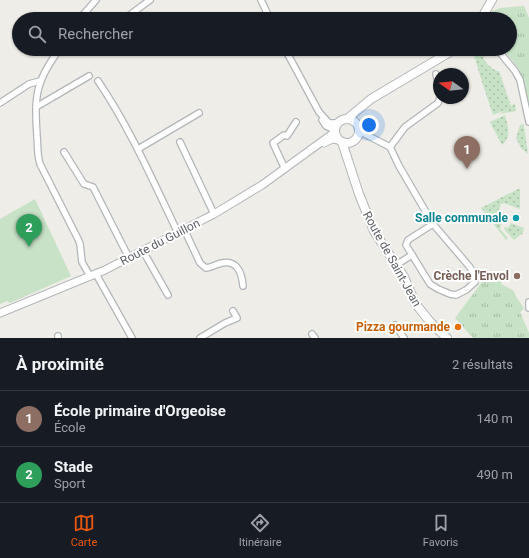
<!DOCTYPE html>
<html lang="fr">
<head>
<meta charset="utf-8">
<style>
  body { margin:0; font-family:Roboto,sans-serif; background:#242831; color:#f1f3f6 }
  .compass { position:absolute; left:433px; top:68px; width:36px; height:36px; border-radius:50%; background:#171b24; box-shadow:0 1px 3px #0004; rotate:285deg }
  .you { position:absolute; left:369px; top:125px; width:14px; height:14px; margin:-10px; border:3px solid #fff; border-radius:50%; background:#1a73e8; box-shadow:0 0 0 6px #1a73e833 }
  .badge { display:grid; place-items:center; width:26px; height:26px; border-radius:50%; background:#ea580c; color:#fff; font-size:13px; font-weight:700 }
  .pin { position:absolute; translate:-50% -33px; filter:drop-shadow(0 1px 2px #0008) }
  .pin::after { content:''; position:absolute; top:21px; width:14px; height:12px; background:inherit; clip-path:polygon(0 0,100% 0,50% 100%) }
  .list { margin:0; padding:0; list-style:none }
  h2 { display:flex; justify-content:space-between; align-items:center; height:52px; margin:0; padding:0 16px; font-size:17px }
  h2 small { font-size:13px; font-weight:400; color:#9ea1a6 }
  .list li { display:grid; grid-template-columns:26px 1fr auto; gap:12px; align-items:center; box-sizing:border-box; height:56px; padding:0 16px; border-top:1px solid #363941 }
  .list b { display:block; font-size:15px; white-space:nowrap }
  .list p { margin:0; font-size:13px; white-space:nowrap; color:#9ea1a6 }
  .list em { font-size:13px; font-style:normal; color:#9ea1a6 }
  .icon { flex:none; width:22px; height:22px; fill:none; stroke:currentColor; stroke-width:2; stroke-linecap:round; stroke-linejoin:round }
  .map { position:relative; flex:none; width:529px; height:338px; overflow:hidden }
  .search { position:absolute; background:#171b24; box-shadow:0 1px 3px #0004; left:12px; right:12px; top:12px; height:44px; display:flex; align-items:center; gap:10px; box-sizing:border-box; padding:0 14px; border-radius:22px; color:#9ea1a6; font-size:15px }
  .sheet { height:164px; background:#171b24 }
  nav { display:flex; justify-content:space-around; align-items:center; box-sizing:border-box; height:56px; border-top:1px solid #363941; background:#171b24; font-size:11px; color:#9ea1a6 }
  nav a { display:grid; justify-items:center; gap:2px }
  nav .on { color:#ea580c }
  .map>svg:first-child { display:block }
  .grass { fill:url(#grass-dots) }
  .park { fill:url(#park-tufts) }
  .pitch { fill:#c7e2c7 }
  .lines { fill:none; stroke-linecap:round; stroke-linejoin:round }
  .minor-casing { stroke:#b3b6b9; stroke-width:8 }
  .tertiary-casing { stroke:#b3b6b9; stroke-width:9 }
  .secondary-casing { stroke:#b3b5b9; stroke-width:10 }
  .minor { stroke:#fff; stroke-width:5.5 }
  .tertiary { stroke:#fff; stroke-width:7 }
  .secondary { stroke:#fff; stroke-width:8 }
  .culture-dot { fill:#0f9aa8; stroke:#fff; stroke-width:1.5 }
  .education-dot { fill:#8d6e63; stroke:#fff; stroke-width:1.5 }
  .food-dot { fill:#e8710a; stroke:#fff; stroke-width:1.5 }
  .labels { text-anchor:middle; stroke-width:4; stroke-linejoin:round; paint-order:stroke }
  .culture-label { font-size:12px; font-weight:bold; fill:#0d838f; stroke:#fff; text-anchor:end }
  .street-label { font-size:12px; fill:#5e6165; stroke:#fff }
  .education-label { font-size:12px; font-weight:bold; fill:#785e54; stroke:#fff; text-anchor:end }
  .food-label { font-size:12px; font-weight:bold; fill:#c56008; stroke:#fff; text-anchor:end }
</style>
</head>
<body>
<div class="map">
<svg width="529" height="338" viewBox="0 0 529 338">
  <defs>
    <pattern id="grass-dots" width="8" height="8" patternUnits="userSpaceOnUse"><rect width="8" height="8" fill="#c7e2c7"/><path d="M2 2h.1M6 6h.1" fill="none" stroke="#a5bba5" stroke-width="1.8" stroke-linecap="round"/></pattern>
    <pattern id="park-tufts" width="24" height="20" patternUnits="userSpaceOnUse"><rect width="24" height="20" fill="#c7e2c7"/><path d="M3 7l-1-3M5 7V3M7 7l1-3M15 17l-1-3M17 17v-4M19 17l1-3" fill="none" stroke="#a5bba5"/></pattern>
  </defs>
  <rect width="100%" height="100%" fill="#eeede7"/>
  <g class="grass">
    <path d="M472 49H486V54L483 58 487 64 496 71H499L511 106 515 104 516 111 499 114 505 110 493 115 482 82Z"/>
    <path d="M505 115C508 126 512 137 502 145L490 122Z"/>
    <path d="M524 124V126L528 154 521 148 516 138 520 125Z"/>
    <path d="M518 189H520V209L504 203 501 204 498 214 499 217 503 218 500 229 508 238 506 240 481 208Z"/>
    <path d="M511 223 524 228 523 233 514 240 504 229 505 227 508 228Z"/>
  </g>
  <g class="park">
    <path d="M524 6 529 18V114L519 69 503 49H510V19H489L492 11 500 8Z"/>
    <path d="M491 270 498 276 505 270 507 274 501 284 514 291C516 299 521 302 524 309L520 312 529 333V338H473L455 318Z"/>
  </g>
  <path class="pitch" d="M35 199 71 276 10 303 7 301 0 304V219Z"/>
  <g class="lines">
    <g class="minor-casing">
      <g id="minor">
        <path d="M261 0 270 19"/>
        <path d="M82 16 96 0"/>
        <path d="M127 17 150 0"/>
        <path d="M59 49C53 59 45 69 41 81 34 98 36 118 37 136 38 146 37 155 40 164L78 239 80 244 82 262 90 276"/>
        <path d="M285 49 319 112 329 123H338"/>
        <path d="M497 49 515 71 520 80 529 122"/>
        <path d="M436 74 439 87"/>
        <path d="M98 81C130 128 153 181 178 233"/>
        <path d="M0 103 29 84 40 81"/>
        <path d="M36 107 89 76"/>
        <path d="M322 120 326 126 335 130"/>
        <path d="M359 131 390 147"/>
        <path d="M180 142 214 214"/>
        <path d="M138 149 199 113"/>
        <path d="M64 152 84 184 93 187 129 258"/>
        <path d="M285 169 273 143 284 135 287 136 296 122"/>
        <path d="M433 224 408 240 406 245 430 284 438 289 450 294 456 295 466 290 475 282 474 274 469 266 433 224 399 166 390 147 405 127 438 103 440 98"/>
        <path d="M184 229 200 263 206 268C212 267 217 264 222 263 238 260 242 274 243 286"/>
        <path d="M143 251 168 295"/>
        <path d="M396 265 412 255"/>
        <path d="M96 274 132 338"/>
        <path d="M529 302V308"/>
        <path d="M395 325 404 338"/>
        <path d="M312 334 315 338"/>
        <path d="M58 336V338"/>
        <path d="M200 338 225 323 237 318 233 311"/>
      </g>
    </g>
    <g class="tertiary-casing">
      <g id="tertiary">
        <path d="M324 143 332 139 339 140"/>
        <path d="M0 313 105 270 214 214 262 185 335 132"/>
      </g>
    </g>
    <g class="secondary-casing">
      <g id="secondary">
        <path d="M481 19 492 0"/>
        <circle cx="347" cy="131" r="12"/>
        <path d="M347 119 371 99 455 49"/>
        <path d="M342 142 359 194 374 231 404 277 415 303 431 323 447 338"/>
      </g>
    </g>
    <use href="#minor" class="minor"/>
    <use href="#tertiary" class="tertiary"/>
    <use href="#secondary" class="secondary"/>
  </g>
  <circle class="culture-dot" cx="516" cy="218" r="4"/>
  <circle class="education-dot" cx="517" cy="276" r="4"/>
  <circle class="food-dot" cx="458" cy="327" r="4"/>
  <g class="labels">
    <g class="culture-label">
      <text x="508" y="222">Salle communale</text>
    </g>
    <g class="street-label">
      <text transform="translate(160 242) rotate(-27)" y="4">Route du Guillon</text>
      <text transform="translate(392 259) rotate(61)" y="4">Route de Saint-Jean</text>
    </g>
    <g class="education-label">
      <text x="509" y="280">Crèche l'Envol</text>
    </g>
    <g class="food-label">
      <text x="450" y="331">Pizza gourmande</text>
    </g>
  </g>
</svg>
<svg class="compass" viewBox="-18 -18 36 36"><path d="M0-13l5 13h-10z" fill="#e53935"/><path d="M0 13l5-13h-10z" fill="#9ea1a6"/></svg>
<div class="you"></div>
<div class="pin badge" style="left:467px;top:169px;background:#8d6e63">1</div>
<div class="pin badge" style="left:29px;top:247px;background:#2e9e5b">2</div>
<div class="search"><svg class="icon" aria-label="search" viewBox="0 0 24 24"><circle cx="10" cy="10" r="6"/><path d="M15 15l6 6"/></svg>Rechercher</div>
</div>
<section class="sheet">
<h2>À proximité<small>2 résultats</small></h2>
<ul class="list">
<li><span class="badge" style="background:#8d6e63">1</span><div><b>École primaire d'Orgeoise</b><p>École</p></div><em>140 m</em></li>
<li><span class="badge" style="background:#2e9e5b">2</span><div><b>Stade</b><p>Sport</p></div><em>490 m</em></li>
</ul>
</section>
<nav>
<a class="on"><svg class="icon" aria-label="map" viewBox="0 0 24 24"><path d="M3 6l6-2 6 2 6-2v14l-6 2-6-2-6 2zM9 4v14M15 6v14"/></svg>Carte</a>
<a><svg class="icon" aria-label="directions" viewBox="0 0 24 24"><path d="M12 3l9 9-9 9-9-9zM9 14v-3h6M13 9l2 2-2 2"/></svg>Itinéraire</a>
<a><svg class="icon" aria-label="saved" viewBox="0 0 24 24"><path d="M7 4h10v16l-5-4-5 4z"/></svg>Favoris</a>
</nav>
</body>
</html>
